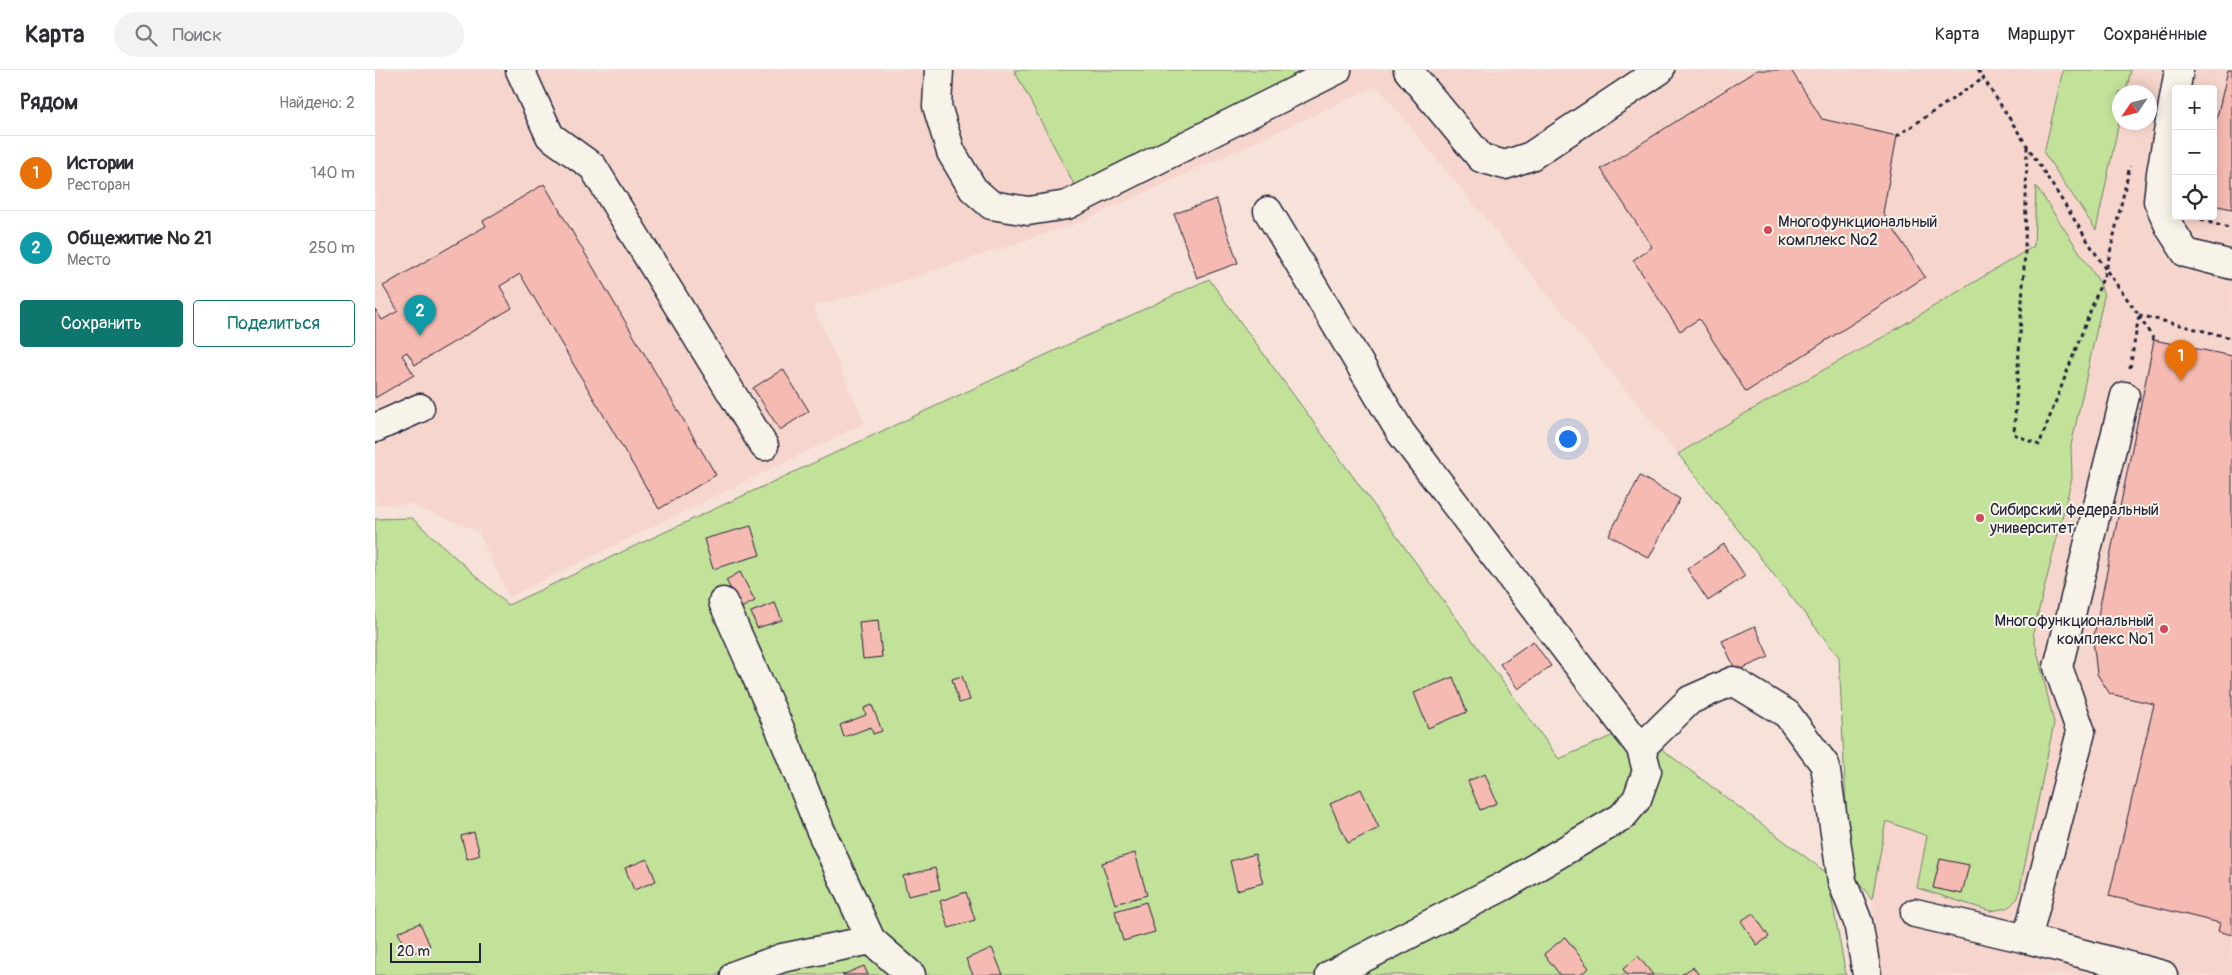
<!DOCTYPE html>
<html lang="ru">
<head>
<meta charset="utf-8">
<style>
  body { margin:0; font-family:Pangolin,sans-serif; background:#f2f2f3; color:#2b2b33 }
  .controls { position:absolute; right:15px; top:15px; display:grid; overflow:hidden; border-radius:5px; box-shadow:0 2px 12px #0003 }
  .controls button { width:45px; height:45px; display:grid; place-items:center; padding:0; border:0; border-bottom:1px solid #e1e1e2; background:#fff; color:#2b2b33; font:25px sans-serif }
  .compass { position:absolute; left:1737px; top:15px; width:45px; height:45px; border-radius:50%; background:#fff; box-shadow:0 2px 12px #0003; rotate:235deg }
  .scale { position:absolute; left:15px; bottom:12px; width:91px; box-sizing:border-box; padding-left:5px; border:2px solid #22223b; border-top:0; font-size:14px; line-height:18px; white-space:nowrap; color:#22223b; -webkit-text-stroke:4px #f7f3e8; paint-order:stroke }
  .you { position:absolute; left:1192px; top:368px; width:18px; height:18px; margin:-12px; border:4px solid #fff; border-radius:50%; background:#1a73e8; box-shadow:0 0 0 8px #1a73e833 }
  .badge { display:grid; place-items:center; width:32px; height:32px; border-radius:50%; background:#0f766e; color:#fff; font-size:16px; font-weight:700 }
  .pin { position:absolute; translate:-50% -41px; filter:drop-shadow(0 1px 2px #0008) }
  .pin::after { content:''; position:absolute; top:26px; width:18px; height:15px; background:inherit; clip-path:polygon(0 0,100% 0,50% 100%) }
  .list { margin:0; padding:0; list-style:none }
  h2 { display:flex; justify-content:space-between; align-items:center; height:65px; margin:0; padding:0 20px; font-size:21px }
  h2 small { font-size:16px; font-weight:400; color:#7c7c81 }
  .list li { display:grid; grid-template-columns:32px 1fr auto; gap:15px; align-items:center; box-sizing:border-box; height:75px; padding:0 20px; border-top:1px solid #e1e1e2 }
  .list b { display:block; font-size:19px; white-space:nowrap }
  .list p { margin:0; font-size:16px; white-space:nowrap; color:#7c7c81 }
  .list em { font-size:16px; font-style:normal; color:#7c7c81 }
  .actions { display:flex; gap:10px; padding:15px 20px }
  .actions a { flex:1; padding:11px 0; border:1px solid #0f766e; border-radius:5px; text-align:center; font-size:18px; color:#0f766e }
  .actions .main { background:#0f766e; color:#fff }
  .icon { flex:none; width:28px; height:28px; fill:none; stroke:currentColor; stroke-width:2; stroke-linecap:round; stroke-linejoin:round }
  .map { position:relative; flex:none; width:1857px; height:905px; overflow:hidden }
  header { display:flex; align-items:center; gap:30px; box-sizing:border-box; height:70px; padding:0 25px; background:#fff; border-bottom:1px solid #e1e1e2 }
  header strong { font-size:24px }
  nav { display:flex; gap:28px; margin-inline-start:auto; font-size:18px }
  .search { width:350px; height:45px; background:#f2f2f3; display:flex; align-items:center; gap:12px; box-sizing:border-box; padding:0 18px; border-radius:28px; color:#7c7c81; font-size:19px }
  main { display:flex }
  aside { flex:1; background:#fff }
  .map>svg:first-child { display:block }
  .built { fill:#f6d6cc; fill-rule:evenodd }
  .green { fill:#c2e199; stroke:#72826a }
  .building { fill:#f5bab1; stroke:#22223b }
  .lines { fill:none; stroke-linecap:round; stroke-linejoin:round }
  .minor-casing { stroke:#22223b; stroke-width:31 }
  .path { stroke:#22223b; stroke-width:3; stroke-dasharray:4 4; stroke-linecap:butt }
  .minor { stroke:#f7f3e8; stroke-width:28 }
  .poi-dot { fill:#d1495b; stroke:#f7f3e8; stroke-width:2 }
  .labels { text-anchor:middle; stroke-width:4; stroke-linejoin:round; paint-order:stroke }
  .poi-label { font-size:16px; fill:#22223b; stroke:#f7f3e8; text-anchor:start }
</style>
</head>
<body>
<header>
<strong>Карта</strong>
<div class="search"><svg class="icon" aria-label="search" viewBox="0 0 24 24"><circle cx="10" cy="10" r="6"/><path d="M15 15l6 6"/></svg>Поиск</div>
<nav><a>Карта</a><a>Маршрут</a><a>Сохранённые</a></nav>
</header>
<main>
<aside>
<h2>Рядом<small>Найдено: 2</small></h2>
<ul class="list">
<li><span class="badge" style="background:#e8710a">1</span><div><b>Истории</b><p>Ресторан</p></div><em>140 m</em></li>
<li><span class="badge" style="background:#0f9aa8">2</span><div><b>Общежитие № 21</b><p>Место</p></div><em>250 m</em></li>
</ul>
<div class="actions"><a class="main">Сохранить</a><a>Поделиться</a></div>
</aside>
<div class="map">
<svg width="1857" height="905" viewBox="0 0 1857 905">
  <rect width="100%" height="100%" fill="#f6e2d8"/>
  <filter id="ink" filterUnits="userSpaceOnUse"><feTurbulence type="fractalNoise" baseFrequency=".02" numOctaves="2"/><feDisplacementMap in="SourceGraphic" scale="10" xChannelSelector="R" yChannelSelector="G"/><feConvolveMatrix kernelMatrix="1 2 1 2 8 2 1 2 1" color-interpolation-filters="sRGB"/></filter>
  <g filter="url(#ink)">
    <path class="built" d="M0 0H1857V905H1506L1497 830 1474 801 1464 587 1303 384 1002 16 706 152 515 215 438 236 490 353 134 527 103 461 34 434 0 435ZM1801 19H1838V146H1801ZM1744 22H1774V52H1744Z"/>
    <g class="green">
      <path d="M639 0H922L925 5 703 122Z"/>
      <path d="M1688 0H1756L1751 22H1744V52L1721 160 1669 83Z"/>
      <path d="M1661 116 1725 213 1729 226 1696 376 1697 408 1658 563 1679 653 1643 828 1633 838 1615 841 1542 818 1552 766 1511 751 1497 829 1474 801 1464 587 1303 384 1369 344 1508 267 1659 176Z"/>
      <path d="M834 209 1184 689 1257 657 1452 803 1471 905H0V449L37 448 133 535Z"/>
    </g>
    <g class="building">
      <path d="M1382 0H1416L1447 49 1522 66 1508 143 1550 207 1371 322 1324 249 1305 261 1258 190 1277 177 1226 99Z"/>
      <path d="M1853 0H1857V139L1838 135V64Z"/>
      <path d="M169 114 341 405 284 439 145 204 125 216 137 238 40 295 32 282 27 285 39 305 0 328V239L7 250 23 241 8 216 111 156 108 151Z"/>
      <path d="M841 129 863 193 822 208 799 144Z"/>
      <path d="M1779 270 1857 286V865L1843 861 1845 853 1734 826 1779 634 1735 624 1722 604 1718 570Z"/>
      <path d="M408 299 434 341 405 360 378 318Z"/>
      <path d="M1265 406 1305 429 1274 488 1234 465Z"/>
      <path d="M376 456 385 485 338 499 329 469Z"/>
      <path d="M1349 474 1370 506 1333 531 1312 499Z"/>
      <path d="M365 502 380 531 366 538 351 510Z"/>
      <path d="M400 533 407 550 382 558 376 542Z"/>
      <path d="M503 550 507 587 488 589 484 552Z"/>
      <path d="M1380 556 1394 587 1361 601 1347 571Z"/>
      <path d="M1158 571 1176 596 1143 619 1125 594Z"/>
      <path d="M587 606 595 630 584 633 577 609Z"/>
      <path d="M1078 607 1092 642 1053 658 1039 623Z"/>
      <path d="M497 635 507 661 498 664 496 657 469 667 465 655 491 645 489 638Z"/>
      <path d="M1110 704 1122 733 1105 740 1093 711Z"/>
      <path d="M986 719 1004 758 973 773 955 734Z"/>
      <path d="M99 762 105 785 92 789 86 766Z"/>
      <path d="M760 783 772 825 740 834 727 793Z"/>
      <path d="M880 784 888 813 862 820 855 791Z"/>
      <path d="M272 789 281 811 259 820 250 798Z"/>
      <path d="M1565 789 1594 795 1587 824 1558 818Z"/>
      <path d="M560 798 565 819 533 826 528 806Z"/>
      <path d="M591 822 600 850 574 858 565 831Z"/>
      <path d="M771 832 780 862 748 871 740 841Z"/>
      <path d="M1378 843 1394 867 1382 875 1366 851Z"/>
      <path d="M45 853 55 876 33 885 23 862Z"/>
      <path d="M1190 867 1214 898 1205 905H1185L1169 884Z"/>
      <path d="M617 878 628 905H598L591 889Z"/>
      <path d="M1263 886 1278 905H1252L1248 899Z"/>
      <path d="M489 896 493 905H467Z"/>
      <path d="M1318 897 1324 905H1306Z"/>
    </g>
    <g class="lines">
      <g class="minor-casing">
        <g id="minor">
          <path d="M145 0 175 66 218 97 389 376"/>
          <path d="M564 0 562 36 576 82 598 119 616 135 653 141 692 135 962 0"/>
          <path d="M1033 0 1106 88 1130 95 1156 86 1285 0"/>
          <path d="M1804 0 1786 103 1783 131 1795 158 1811 183 1857 195"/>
          <path d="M893 141 1026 363 1266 678"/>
          <path d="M0 358 45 338"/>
          <path d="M348 532 405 659 445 759 496 870 536 905"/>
          <path d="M1540 843 1652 869 1788 905"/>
          <path d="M1652 869 1706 662 1683 597 1750 326"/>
          <path d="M360 905 407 888 496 870"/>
          <path d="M955 905 1129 816 1247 747 1262 729 1272 701 1266 678 1315 630 1358 611 1412 644 1450 695 1467 811 1483 852 1492 905"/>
        </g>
      </g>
      <g class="path">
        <path d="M1603 0C1646 66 1689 133 1731 200L1664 375 1639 364 1650 182 1652 76"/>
        <path d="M1522 66 1609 8"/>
        <path d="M1826 150 1857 159"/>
        <path d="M1764 245 1857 268"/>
        <path d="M1764 246 1779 270"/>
        <path d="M1755 298 1764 245 1731 200 1755 96"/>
      </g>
      <use href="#minor" class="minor"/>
    </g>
  </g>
  <g class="poi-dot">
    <circle cx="1393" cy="160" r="5"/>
    <circle cx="1605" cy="448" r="5"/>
    <circle cx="1789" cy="559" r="5"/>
  </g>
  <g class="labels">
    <g class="poi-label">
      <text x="1403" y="157">Многофункциональный<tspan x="1403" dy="18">комплекс №2</tspan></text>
      <text x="1615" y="445">Сибирский федеральный<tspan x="1615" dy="18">университет</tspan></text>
      <text x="1779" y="556" text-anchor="end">Многофункциональный<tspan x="1779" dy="18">комплекс №1</tspan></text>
    </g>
  </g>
</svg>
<div class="controls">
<button>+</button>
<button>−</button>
<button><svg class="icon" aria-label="locate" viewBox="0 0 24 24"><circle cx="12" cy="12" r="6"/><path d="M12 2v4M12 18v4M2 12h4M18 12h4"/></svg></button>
</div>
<svg class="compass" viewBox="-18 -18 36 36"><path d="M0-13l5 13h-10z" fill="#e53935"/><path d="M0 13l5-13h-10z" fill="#7c7c81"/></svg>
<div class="scale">20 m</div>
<div class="you"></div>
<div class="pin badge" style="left:1806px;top:311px;background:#e8710a">1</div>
<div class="pin badge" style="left:45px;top:266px;background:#0f9aa8">2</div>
</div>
</main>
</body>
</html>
